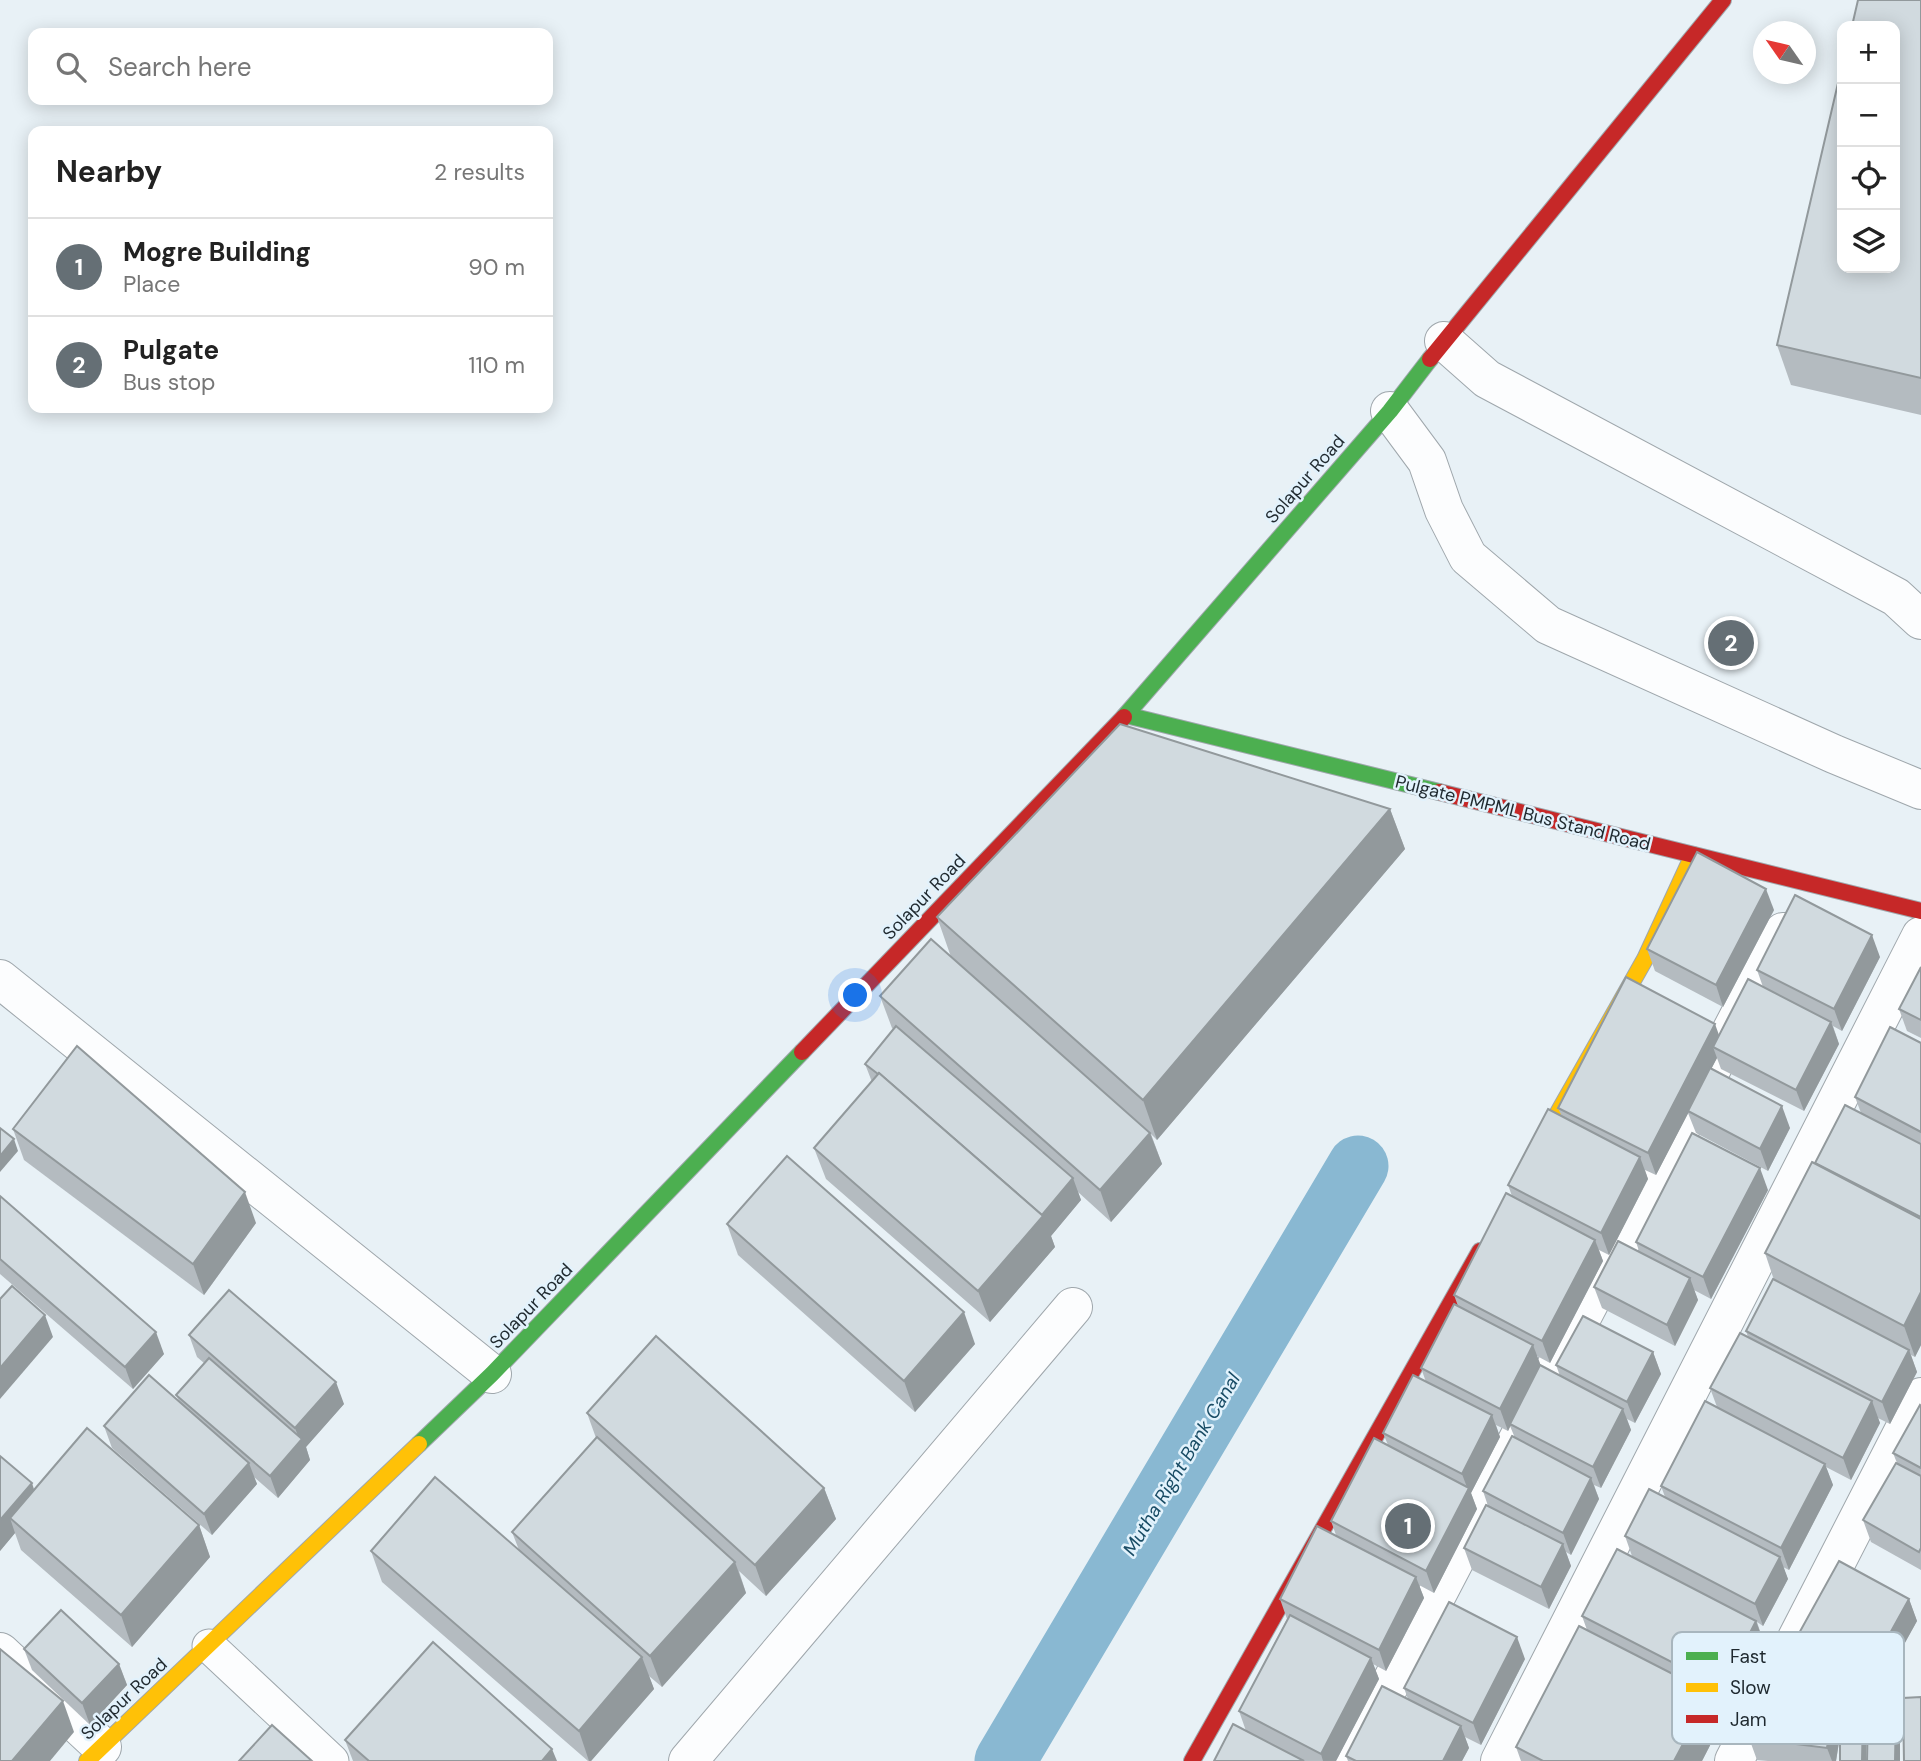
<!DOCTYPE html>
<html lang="en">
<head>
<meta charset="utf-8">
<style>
  body { margin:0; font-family:"DM Sans",sans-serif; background:#f6f6f6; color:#222 }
  .controls { position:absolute; right:21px; top:21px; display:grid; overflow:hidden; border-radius:14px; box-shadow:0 4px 18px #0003 }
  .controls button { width:63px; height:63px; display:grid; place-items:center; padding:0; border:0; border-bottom:2px solid #e0e0e0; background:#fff; color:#222; font:35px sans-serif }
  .compass { position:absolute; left:1753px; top:21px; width:63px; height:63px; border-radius:50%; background:#fff; box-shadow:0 4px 18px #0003; rotate:304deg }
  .you { position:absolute; left:856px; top:996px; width:24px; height:24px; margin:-18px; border:5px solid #fff; border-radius:50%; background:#1a73e8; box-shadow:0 0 0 10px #1a73e833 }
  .badge { display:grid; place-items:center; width:46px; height:46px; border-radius:50%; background:#656f75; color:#fff; font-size:23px; font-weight:700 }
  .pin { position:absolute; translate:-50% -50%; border:4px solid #fff; box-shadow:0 2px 7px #0006 }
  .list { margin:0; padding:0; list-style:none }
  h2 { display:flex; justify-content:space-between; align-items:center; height:91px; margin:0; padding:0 28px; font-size:30px }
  h2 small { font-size:23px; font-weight:400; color:#767676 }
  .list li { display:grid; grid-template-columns:46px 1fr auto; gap:21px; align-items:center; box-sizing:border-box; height:98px; padding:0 28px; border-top:2px solid #e0e0e0 }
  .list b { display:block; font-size:26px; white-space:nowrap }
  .list p { margin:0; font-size:23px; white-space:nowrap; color:#767676 }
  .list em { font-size:23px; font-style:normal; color:#767676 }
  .icon { flex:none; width:38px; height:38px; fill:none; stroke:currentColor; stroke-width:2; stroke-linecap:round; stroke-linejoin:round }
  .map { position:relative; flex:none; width:1921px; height:1761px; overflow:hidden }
  .search { position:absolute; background:#fff; box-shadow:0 4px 18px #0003; left:28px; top:28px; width:525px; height:77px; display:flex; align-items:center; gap:18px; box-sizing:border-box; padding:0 24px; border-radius:14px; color:#767676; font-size:26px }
  .panel { position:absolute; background:#fff; box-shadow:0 4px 18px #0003; left:28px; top:126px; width:525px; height:287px; border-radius:14px }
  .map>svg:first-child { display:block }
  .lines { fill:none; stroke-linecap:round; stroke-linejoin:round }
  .canal { stroke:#89b8d2; stroke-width:61 }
  .lane-casing { stroke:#9fa7ac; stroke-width:35 }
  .street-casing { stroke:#9fa7ac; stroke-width:40 }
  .fast-casing { stroke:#9fa7ac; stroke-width:18 }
  .slow-casing { stroke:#9fa7ac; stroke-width:18 }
  .jam-casing { stroke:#9fa7ac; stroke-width:18 }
  .lane { stroke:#fcfdfe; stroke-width:33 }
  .street { stroke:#fcfdfe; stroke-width:38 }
  .fast { stroke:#4caf50; stroke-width:16 }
  .slow { stroke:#ffc107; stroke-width:16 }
  .jam { stroke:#c62828; stroke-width:16 }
  .wall { fill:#b4bbc0 }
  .shaded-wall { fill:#92999c }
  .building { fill:#d1dadf; stroke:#92999c; stroke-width:2 }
  .labels { text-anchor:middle; stroke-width:5; stroke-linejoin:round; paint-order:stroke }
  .street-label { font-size:18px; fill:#1f292f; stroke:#e2f2fc }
  .water-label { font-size:19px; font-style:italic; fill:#194c65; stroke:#e2f2fc }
  .key { fill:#e2f2fc; stroke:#a8b6be; stroke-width:2 }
  .key-label { font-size:19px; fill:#1f292f }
</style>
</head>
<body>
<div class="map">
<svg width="1921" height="1761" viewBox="0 0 1921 1761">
  <rect width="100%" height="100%" fill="#e8f1f6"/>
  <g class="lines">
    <path class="canal" d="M1005 1761 1358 1166"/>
    <g class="lane-casing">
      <path id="lane" d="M209 1646 332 1761"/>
    </g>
    <g class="street-casing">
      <g id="street">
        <path d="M1444 341 1487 379 1896 597 1921 620"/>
        <path d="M1390 411 1427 461 1444 510 1468 557 1548 625 1834 754 1921 790"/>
        <path d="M0 979 492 1374"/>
        <path d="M0 1652 102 1747"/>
        <path d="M688 1761 1073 1307"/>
        <path d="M1350 1761 1783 932"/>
        <path d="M1500 1761 1921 936"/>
        <path d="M1734 1761 1921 1397"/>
      </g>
    </g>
    <g class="fast-casing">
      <g id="fast">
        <path d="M1126 715 1439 792"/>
        <path d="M1124 717 1390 411 1430 359"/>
        <path d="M419 1444 492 1374 802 1052"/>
      </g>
    </g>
    <g class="slow-casing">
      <g id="slow">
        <path d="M1532 1159 1645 959 1693 855"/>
        <path d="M87 1761 419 1444"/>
      </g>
    </g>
    <g class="jam-casing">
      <g id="jam">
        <path d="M1430 359 1723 0"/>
        <path d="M1439 792 1921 911"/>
        <path d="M802 1052 1124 717"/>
        <path d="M1192 1761 1480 1251"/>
      </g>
    </g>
    <use href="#lane" class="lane"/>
    <use href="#street" class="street"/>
    <use href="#fast" class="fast"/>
    <use href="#slow" class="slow"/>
    <use href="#jam" class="jam"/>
  </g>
  <g class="wall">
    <path d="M1921 0V415L1791 385 1777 345Z"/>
    <path d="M1390 809 1405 849 1157 1140 1151 1134 1162 1164 1111 1222 1078 1192 1081 1200 1051 1236 1055 1247 990 1322 826 1179 814 1148 872 1082 865 1064 893 1029 892 1028 880 996 1034 1030 951 957 937 917Z"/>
    <path d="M1774 910 1723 1007 1655 971 1647 949Z"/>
    <path d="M1880 957 1842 1031 1833 1026 1839 1044 1804 1111 1721 1069 1717 1058 1711 1069 1790 1128 1768 1171 1696 1133 1688 1113 1656 1175 1645 1170 1648 1179 1609 1255 1599 1250 1603 1261 1550 1363 1537 1356 1540 1365 1560 1376 1556 1365 1653 1352 1661 1374 1635 1423 1627 1419 1631 1430 1601 1488 1594 1485 1599 1499 1571 1555 1566 1552 1571 1566 1549 1609 1472 1570 1464 1548 1488 1506 1483 1491 1515 1438 1510 1426 1508 1431 1496 1425 1500 1437 1471 1493 1477 1509 1434 1593 1419 1585 1424 1598 1386 1671 1373 1664 1379 1679 1336 1761H1214L1246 1731 1239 1711 1287 1619 1280 1599 1336 1535 1331 1521 1388 1445 1383 1433 1426 1382 1421 1368 1458 1306 1454 1295 1512 1196 1508 1185 1562 1117 1558 1108 1719 1035 1763 987 1757 970Z"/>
    <path d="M1921 967V1038L1907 1031 1899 1009Z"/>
    <path d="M1921 1043V1345L1915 1357 1911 1355 1917 1372 1890 1424 1878 1418 1880 1423 1851 1480 1826 1467 1833 1485 1789 1570 1783 1567 1788 1579 1763 1626 1757 1622 1764 1643 1730 1710 1713 1701 1721 1724 1702 1761H1521L1516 1747 1587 1630 1582 1616 1632 1556 1625 1536 1665 1497 1661 1486 1717 1407 1710 1388 1748 1337 1746 1331 1774 1280 1765 1253 1816 1164 1861 1113 1855 1097Z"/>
    <path d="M13 1129 256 1223 204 1295 24 1160Z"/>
    <path d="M1768 1190 1711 1299 1694 1290 1698 1300 1675 1346 1602 1308 1594 1287 1639 1251 1636 1242Z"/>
    <path d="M0 1196 164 1354 133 1389 0 1274Z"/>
    <path d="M727 1224 975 1344 915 1412 738 1255Z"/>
    <path d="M189 1335 344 1404 306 1447 310 1460 278 1498 254 1477 257 1484 212 1535 112 1448 104 1426 179 1401 176 1395 204 1363 197 1357Z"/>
    <path d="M1921 1406V1570L1871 1542 1863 1520 1897 1463 1893 1453Z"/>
    <path d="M587 1413 824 1488 836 1519 766 1596 739 1571 746 1593 662 1687 649 1676 654 1689 591 1761H588L382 1582 371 1551 519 1550 512 1532 596 1438Z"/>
    <path d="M0 1456 34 1490 199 1525 210 1557 132 1647 21 1550 15 1533 0 1551Z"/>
    <path d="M1909 1599 1917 1621 1876 1695 1842 1676 1847 1691 1844 1714 1867 1725 1866 1761H1840V1736L1836 1761H1768L1757 1760 1749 1738 1826 1668 1806 1657 1798 1635Z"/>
    <path d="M24 1649 119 1664 127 1685 90 1725 32 1670Z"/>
    <path d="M1525 1659 1481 1745 1465 1737 1469 1748 1462 1761H1348L1346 1756 1408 1699 1404 1688Z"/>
    <path d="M345 1740 557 1761H353Z"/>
  </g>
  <g class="shaded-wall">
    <path d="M1390 809 1405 849 1157 1140 1143 1100Z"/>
    <path d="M1766 889 1774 910 1723 1007 1716 985Z"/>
    <path d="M1872 935 1880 957 1842 1031 1834 1009Z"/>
    <path d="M1831 1022 1839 1044 1804 1111 1796 1090Z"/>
    <path d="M1715 1024 1723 1046 1713 1047 1717 1058 1656 1175 1648 1153Z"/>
    <path d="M1782 1106 1790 1128 1768 1171 1760 1149Z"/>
    <path d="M1150 1133 1162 1164 1111 1222 1100 1190Z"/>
    <path d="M14 1139 18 1151 0 1172V1156Z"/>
    <path d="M1640 1157 1648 1179 1609 1255 1601 1233Z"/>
    <path d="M1760 1168 1768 1190 1711 1299 1703 1277Z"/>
    <path d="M1073 1178 1081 1200 1051 1236 1055 1247 990 1322 978 1291Z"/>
    <path d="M245 1192 256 1223 204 1295 193 1264Z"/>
    <path d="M1595 1240 1603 1261 1550 1363 1542 1341Z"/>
    <path d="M1690 1278 1698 1300 1675 1346 1667 1325Z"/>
    <path d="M1921 1292V1345L1915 1357 1904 1326Z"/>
    <path d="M964 1312 975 1344 915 1412 904 1381Z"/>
    <path d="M45 1315 53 1337 0 1399V1368Z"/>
    <path d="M156 1332 164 1354 133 1389 125 1367Z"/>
    <path d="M1533 1345 1541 1366 1508 1431 1500 1409Z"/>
    <path d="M1909 1350 1917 1372 1890 1424 1882 1402Z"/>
    <path d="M1653 1352 1661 1374 1635 1423 1627 1402Z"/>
    <path d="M336 1382 344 1404 306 1447 310 1460 278 1498 270 1476 300 1441 295 1428Z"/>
    <path d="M1872 1401 1880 1423 1851 1480 1843 1458Z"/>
    <path d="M1623 1409 1631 1430 1601 1488 1593 1467Z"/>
    <path d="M1492 1415 1500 1437 1471 1493 1477 1509 1434 1593 1426 1571 1468 1490 1462 1474Z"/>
    <path d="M249 1463 257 1484 212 1535 204 1514Z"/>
    <path d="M1825 1464 1833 1485 1789 1570 1781 1548Z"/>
    <path d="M1591 1478 1599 1499 1571 1555 1563 1533Z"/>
    <path d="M32 1483 39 1505 10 1518 15 1533 0 1551V1520Z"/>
    <path d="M824 1488 836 1519 766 1596 755 1565Z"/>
    <path d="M199 1525 210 1557 132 1647 121 1615Z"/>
    <path d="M1563 1544 1571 1566 1549 1609 1541 1587Z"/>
    <path d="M1780 1557 1788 1579 1763 1626 1755 1604Z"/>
    <path d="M735 1562 746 1593 662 1687 650 1656Z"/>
    <path d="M1416 1577 1424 1598 1386 1671 1379 1650Z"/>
    <path d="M1909 1599 1917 1621 1876 1695 1868 1673Z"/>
    <path d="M1756 1621 1764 1643 1730 1710 1722 1688Z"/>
    <path d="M1517 1637 1525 1659 1481 1745 1473 1723Z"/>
    <path d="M642 1657 654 1689 591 1761H589L579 1731Z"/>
    <path d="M1371 1658 1379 1679 1336 1761H1323L1321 1754Z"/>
    <path d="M119 1664 127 1685 90 1725 82 1703Z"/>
    <path d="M1839 1670 1847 1691 1836 1761H1832L1827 1748Z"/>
    <path d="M1710 1693 1721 1724 1702 1761H1674Z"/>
    <path d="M63 1701 74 1732 50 1761H12Z"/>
    <path d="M1863 1713 1867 1725 1866 1761H1862Z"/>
    <path d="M1896 1713 1900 1724V1761H1895Z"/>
    <path d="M1461 1726 1469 1748 1462 1761H1443Z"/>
    <path d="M552 1749 557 1761H542Z"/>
  </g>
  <g class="building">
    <path d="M1858 0H1921V378L1777 345 1842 66V268H1895V26H1852Z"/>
    <path d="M1120 724 1390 809 1143 1100 937 917Z"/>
    <path d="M1697 852 1766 889 1716 985 1647 949Z"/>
    <path d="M1795 895 1872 935 1834 1009 1757 970Z"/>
    <path d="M931 939 1150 1133 1100 1190 880 996Z"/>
    <path d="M1921 967V1020L1899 1009Z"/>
    <path d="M1626 977 1715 1024 1648 1153 1558 1108Z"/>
    <path d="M1748 979 1831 1022 1796 1090 1713 1047Z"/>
    <path d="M896 1026 1073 1178 1042 1215 879 1073 878 1074 865 1064Z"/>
    <path d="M1890 1027 1921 1043V1132L1855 1097Z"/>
    <path d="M77 1046 245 1192 193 1264 13 1129Z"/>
    <path d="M1710 1068 1782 1106 1760 1149 1688 1111Z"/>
    <path d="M879 1073 1043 1216 978 1291 814 1148Z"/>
    <path d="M1845 1105 1921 1144V1217L1815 1163Z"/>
    <path d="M1548 1109 1640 1157 1601 1233 1508 1185Z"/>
    <path d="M0 1128 14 1139 0 1156Z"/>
    <path d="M1692 1133 1760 1168 1703 1277 1636 1242Z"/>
    <path d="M787 1156 964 1312 904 1381 727 1224Z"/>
    <path d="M1812 1162 1921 1219V1292L1904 1326 1765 1253Z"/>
    <path d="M1506 1193 1595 1240 1542 1341 1454 1295Z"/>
    <path d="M0 1196 156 1332 125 1367 0 1259Z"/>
    <path d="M1618 1241 1690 1278 1667 1325 1594 1287Z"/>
    <path d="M1773 1279 1909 1350 1882 1402 1746 1331Z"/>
    <path d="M12 1286 45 1315 0 1368V1299Z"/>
    <path d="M229 1290 336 1382 295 1428 189 1335Z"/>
    <path d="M1454 1304 1533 1345 1500 1409 1421 1368Z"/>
    <path d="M1583 1316 1653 1352 1627 1402 1556 1365Z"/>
    <path d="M1740 1333 1872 1401 1843 1458 1710 1388Z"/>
    <path d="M656 1336 824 1488 755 1565 587 1413Z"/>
    <path d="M209 1358 302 1439 270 1476 176 1395Z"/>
    <path d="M1540 1365 1623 1409 1593 1467 1510 1424Z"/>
    <path d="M149 1375 249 1463 204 1514 104 1426Z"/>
    <path d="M1413 1375 1492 1415 1462 1474 1383 1433Z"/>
    <path d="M1705 1401 1825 1464 1781 1548 1661 1486Z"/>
    <path d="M1920 1405 1921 1406V1468L1893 1453Z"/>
    <path d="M87 1428 199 1525 121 1615 10 1518Z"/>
    <path d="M1512 1436 1591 1478 1563 1533 1483 1491Z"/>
    <path d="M597 1437 735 1562 650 1656 512 1532Z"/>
    <path d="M1374 1438 1469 1488 1426 1571 1331 1521Z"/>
    <path d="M0 1456 32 1483 0 1520Z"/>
    <path d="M1896 1463 1921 1476V1548L1919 1552 1863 1520Z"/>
    <path d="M435 1477 642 1657 579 1731 371 1551Z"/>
    <path d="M1649 1489 1780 1557 1755 1604 1625 1536Z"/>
    <path d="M1486 1505 1563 1544 1541 1587 1464 1548Z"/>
    <path d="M1317 1526 1416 1577 1379 1650 1280 1599Z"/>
    <path d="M1617 1549 1756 1621 1722 1688 1582 1616Z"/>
    <path d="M1839 1561 1909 1599 1868 1673 1798 1635Z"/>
    <path d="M1449 1602 1517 1637 1473 1723 1404 1688Z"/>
    <path d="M61 1610 119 1664 82 1703 24 1649Z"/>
    <path d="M1290 1615 1371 1658 1321 1754 1239 1711Z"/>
    <path d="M1579 1626 1710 1693 1674 1761H1543L1516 1747Z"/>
    <path d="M433 1642 552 1749 542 1761H369L345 1740Z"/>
    <path d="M0 1649 63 1701 12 1761H0Z"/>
    <path d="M1777 1662 1839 1670 1827 1748 1749 1738Z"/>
    <path d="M1382 1686 1461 1726 1443 1761H1356L1346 1756Z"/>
    <path d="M1921 1697V1761H1904L1903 1698Z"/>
    <path d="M1863 1713 1862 1761H1840V1714Z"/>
    <path d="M1868 1713H1896L1895 1761H1867Z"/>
    <path d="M1233 1724 1304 1761H1214Z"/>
    <path d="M272 1725 312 1761H239Z"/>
  </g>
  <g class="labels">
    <g class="street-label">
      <text transform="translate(1305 479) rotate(-49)" y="6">Solapur Road</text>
      <text transform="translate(1523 813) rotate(14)" y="6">Pulgate PMPML Bus Stand Road</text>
      <text transform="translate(924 897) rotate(-46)" y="6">Solapur Road</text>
      <text transform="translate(531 1306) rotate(-46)" y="6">Solapur Road</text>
      <text transform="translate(124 1699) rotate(-43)" y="6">Solapur Road</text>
    </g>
    <g class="water-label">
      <text transform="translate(1181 1464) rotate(-59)" y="7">Mutha Right Bank Canal</text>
    </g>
  </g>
  <rect x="1672" y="1632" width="232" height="112" rx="10" class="key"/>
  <rect x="1686" y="1652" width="32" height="8" fill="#4caf50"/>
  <rect x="1686" y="1683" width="32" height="9" fill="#ffc107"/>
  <rect x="1686" y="1715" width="32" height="8" fill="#c62828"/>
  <g class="key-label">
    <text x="1730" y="1663">Fast</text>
    <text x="1730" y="1694">Slow</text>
    <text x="1730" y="1726">Jam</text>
  </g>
</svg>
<div class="controls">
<button>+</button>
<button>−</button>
<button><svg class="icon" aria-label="locate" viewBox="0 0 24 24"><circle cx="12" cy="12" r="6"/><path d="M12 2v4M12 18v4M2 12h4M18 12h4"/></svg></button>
<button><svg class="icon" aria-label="layers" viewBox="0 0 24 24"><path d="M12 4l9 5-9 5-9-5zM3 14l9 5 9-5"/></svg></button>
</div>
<svg class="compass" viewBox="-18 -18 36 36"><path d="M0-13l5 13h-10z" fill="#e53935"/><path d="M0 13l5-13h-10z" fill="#767676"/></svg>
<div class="you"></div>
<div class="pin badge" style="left:1408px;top:1526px">1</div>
<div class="pin badge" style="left:1731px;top:643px">2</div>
<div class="search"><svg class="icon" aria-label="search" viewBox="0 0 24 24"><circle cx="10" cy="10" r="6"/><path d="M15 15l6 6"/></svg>Search here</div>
<section class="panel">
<h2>Nearby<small>2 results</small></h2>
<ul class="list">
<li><span class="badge">1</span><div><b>Mogre Building</b><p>Place</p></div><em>90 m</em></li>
<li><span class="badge">2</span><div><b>Pulgate</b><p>Bus stop</p></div><em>110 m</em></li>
</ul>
</section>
</div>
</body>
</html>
